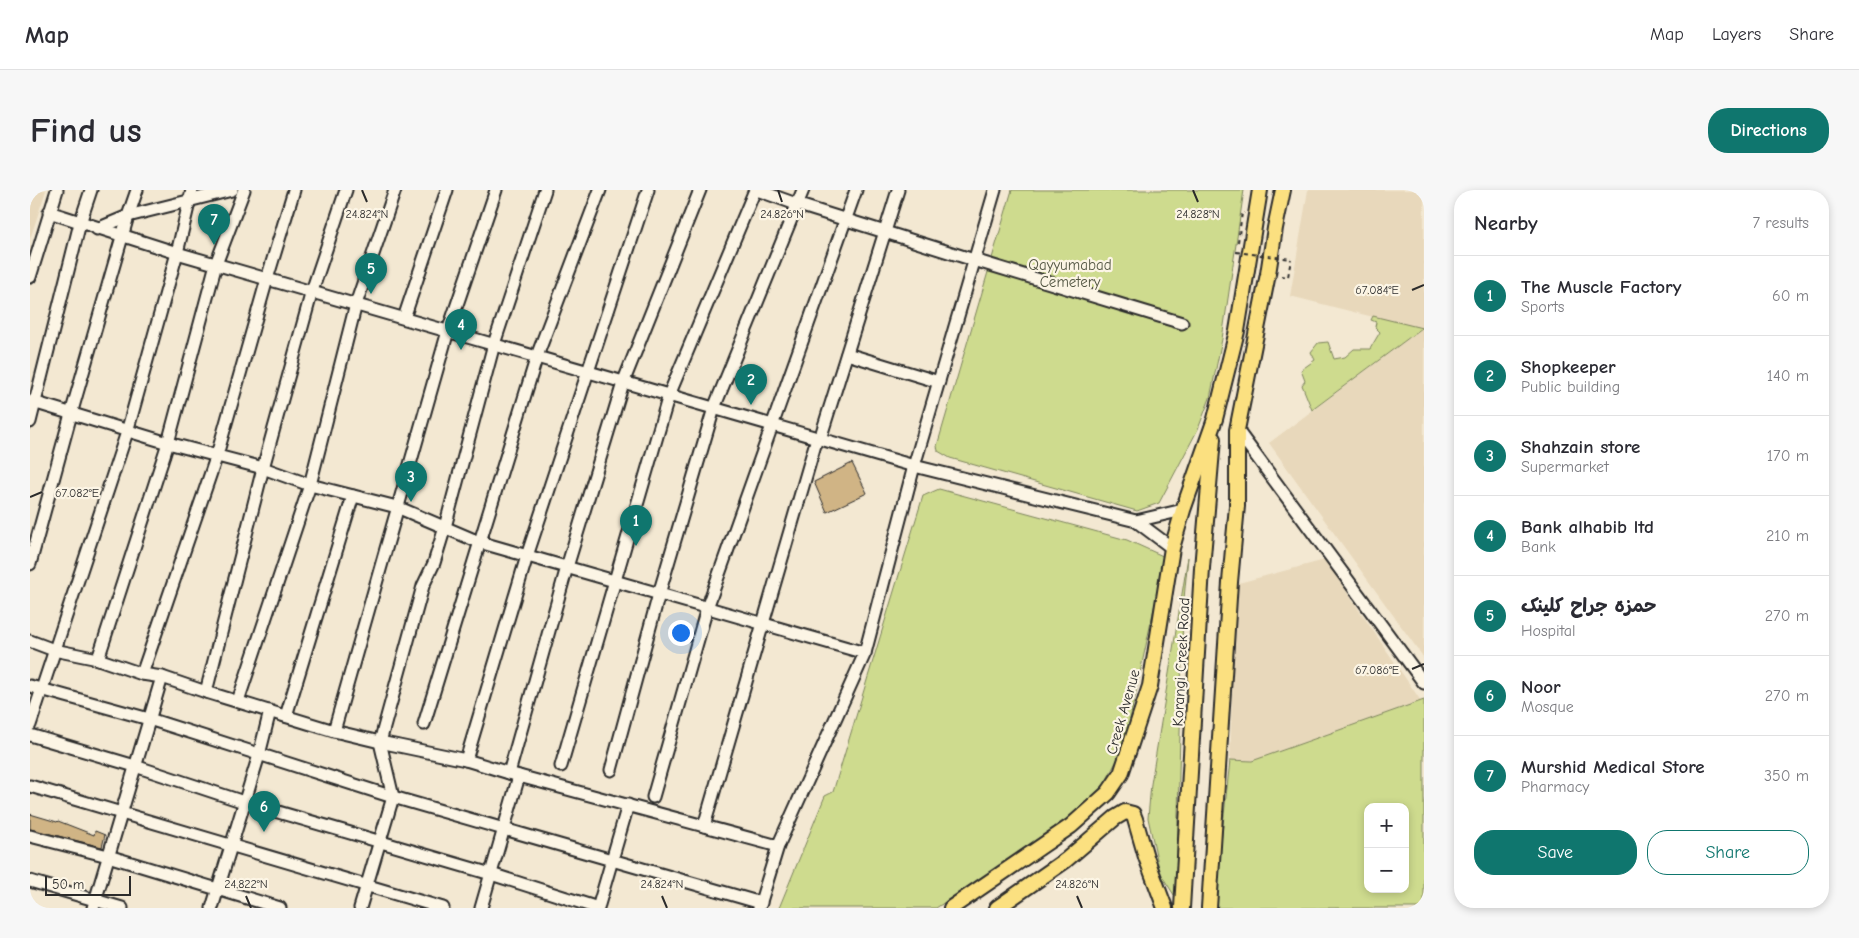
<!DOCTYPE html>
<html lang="en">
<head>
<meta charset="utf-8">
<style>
  body { margin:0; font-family:"Comic Neue","Playpen Sans Arabic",sans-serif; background:#f7f7f7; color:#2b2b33 }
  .controls { position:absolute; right:15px; bottom:15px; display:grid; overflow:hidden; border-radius:10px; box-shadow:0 2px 8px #0003 }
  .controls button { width:45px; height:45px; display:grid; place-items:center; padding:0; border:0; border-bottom:1px solid #e1e1e2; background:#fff; color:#2b2b33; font:25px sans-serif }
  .scale { position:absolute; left:15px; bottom:12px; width:86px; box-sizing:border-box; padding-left:5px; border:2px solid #2b2b2b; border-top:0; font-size:14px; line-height:18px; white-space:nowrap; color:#2b2b2b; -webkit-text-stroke:4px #fcf5e5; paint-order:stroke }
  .you { position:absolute; left:650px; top:442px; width:18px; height:18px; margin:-12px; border:4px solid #fff; border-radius:50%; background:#1a73e8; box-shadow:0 0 0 8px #1a73e833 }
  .badge { display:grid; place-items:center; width:32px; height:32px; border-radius:50%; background:#0f766e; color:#fff; font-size:16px; font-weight:700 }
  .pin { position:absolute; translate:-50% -41px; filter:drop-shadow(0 1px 2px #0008) }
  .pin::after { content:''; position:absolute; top:26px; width:18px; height:15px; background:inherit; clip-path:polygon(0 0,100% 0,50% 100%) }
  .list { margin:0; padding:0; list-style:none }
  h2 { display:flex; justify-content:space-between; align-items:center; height:65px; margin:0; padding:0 20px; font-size:21px }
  h2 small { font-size:16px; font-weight:400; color:#7c7c81 }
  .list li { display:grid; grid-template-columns:32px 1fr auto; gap:15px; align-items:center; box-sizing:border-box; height:80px; padding:0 20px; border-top:1px solid #e1e1e2 }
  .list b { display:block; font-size:19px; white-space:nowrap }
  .list p { margin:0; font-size:16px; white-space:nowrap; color:#7c7c81 }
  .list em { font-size:16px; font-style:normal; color:#7c7c81 }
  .actions { display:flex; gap:10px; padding:15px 20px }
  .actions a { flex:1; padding:11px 0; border:1px solid #0f766e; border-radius:20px; text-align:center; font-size:18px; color:#0f766e }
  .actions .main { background:#0f766e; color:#fff }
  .map { position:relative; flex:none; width:1394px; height:718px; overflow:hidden; border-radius:20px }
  header { display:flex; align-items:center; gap:30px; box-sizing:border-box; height:70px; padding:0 25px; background:#fff; border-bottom:1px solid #e1e1e2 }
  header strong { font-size:24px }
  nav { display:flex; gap:28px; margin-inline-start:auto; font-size:18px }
  .intro { display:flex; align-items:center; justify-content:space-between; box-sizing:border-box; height:120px; padding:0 30px }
  h1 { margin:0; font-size:35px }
  .button { padding:12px 22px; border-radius:20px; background:#0f766e; color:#fff; font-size:18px; font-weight:700 }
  main { display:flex; gap:30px; padding:0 30px }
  aside { flex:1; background:#fff; border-radius:20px; box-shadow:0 2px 8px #0003 }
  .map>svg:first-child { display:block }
  .built { fill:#e8d8bb }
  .green { fill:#cedb8e; stroke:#7c835c; fill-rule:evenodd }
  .building { fill:#d0b485; stroke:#2b2b2b }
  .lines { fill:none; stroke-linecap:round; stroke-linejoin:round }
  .minor-casing { stroke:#2b2b2b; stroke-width:15 }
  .major-casing { stroke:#2b2b2b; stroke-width:18 }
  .path { stroke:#2b2b2b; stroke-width:2; stroke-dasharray:4 4; stroke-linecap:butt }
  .minor { stroke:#fcf5e5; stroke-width:11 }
  .major { stroke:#fbe080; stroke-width:14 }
  .path-bridge { stroke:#2b2b2b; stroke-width:2; stroke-dasharray:4 4; stroke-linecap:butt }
  .ticks { fill:none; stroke:#2b2b2b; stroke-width:2 }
  .labels { text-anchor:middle; stroke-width:4.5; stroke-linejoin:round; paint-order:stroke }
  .park-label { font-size:15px; fill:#545744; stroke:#fcf5e5 }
  .street-label { font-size:15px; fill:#2b2b2b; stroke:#fcf5e5 }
  .ticks-label { font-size:12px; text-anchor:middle; fill:#2b2b2b; stroke:#fcf5e5; stroke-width:4.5; stroke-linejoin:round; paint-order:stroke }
</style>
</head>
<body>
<header>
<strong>Map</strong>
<nav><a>Map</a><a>Layers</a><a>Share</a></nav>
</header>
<div class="intro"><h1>Find us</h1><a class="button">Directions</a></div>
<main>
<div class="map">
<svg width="1394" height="718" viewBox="0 0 1394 718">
  <rect width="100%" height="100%" fill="#f3e8d2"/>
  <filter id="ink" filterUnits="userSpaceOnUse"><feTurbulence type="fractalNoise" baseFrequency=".02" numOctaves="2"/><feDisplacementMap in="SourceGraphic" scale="10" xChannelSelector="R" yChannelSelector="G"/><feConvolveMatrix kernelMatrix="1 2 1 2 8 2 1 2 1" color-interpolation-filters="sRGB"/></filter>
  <g filter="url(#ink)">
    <g class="built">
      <path d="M0 0H16L0 49Z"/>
      <path d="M1278 0H1394V468L1239 253 1391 139 1260 106Z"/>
      <path d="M1295 370 1391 511 1222 571 1200 570 1205 394Z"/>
    </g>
    <g class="green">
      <path d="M982 0H1214L1192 149 1180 208 1168 239 1129 313 1107 321 920 268 908 261 907 256Z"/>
      <path d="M1343 126 1392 138 1282 220 1272 195 1275 191 1271 180 1285 170 1281 162 1288 153 1298 152 1304 169 1315 167 1324 159H1340L1350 142 1345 137 1346 132 1341 130Z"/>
      <path d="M909 299 1097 350 1135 367 1094 557 1075 593 1050 620 1014 647 906 718H749L795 606 803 602 893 306Z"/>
      <path d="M1158 367 1153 419 1146 708 1130 683 1118 628 1121 594Z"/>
      <path d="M1394 510V718H1184L1200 570 1222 571ZM1338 617H1375V699H1338Z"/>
    </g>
    <g class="building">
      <path d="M822 273 837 303 797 322 784 292Z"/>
      <path d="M0 624 27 632 28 631 64 645 65 641 75 645 72 657 0 639Z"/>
    </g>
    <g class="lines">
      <g class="minor-casing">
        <g id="minor">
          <path d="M727 0 769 15 944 70 1152 133"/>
          <path d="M19 22 147 63 884 276 1106 331 1142 358"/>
          <path d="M67 39 98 26 202 0"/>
          <path d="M0 87 27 0"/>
          <path d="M374 128 417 0"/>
          <path d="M817 164 909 192"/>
          <path d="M0 211 138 253 233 278 280 295 367 317 449 352 835 463"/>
          <path d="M0 232 50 33 61 0"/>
          <path d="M1207 240 1394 493"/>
          <path d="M790 249 868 0"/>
          <path d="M1106 331 1153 320"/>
          <path d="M0 374 41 224 98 26 107 0"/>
          <path d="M0 451 24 460 68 469 112 484 132 487 176 502 304 541 350 552 436 570 489 586 748 656"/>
          <path d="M68 469 138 253 186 74 214 0"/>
          <path d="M112 484 187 265 237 89 264 0"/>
          <path d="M0 496 119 529 363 607 731 713"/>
          <path d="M176 502 233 278 282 101 316 0"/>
          <path d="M208 511 280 295 326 114 365 0"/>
          <path d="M256 526 323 306"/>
          <path d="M394 534 507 166 570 0"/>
          <path d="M0 535 97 242 147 63 162 0"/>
          <path d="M304 541 418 141 466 0"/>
          <path d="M0 545 105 576 214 612 461 684 568 718"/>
          <path d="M436 570 497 366 618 0"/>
          <path d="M531 576 639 205 725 0"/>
          <path d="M581 580 629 404 684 218 773 0"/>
          <path d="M479 583 537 377 593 193 670 0"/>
          <path d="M0 596 413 718"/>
          <path d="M623 607 677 418 826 0"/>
          <path d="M674 636 787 248"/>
          <path d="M0 646 78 666 250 718"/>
          <path d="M0 691 92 718"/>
          <path d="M63 718 132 487"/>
          <path d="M182 718 229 565 240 521"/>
          <path d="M330 718 363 607 350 552 393 396 404 373 415 337 464 154 515 0"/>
          <path d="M451 718 489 586"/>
          <path d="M568 718 598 615"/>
          <path d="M729 718 748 656 835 463 884 276 965 0"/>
        </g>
      </g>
      <g class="major-casing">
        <g id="major">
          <path d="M921 718 1041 636 1078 603 1091 584 1120 496 1142 358 1153 320 1185 229 1207 141 1230 0"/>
          <path d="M967 718 1036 670 1085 628 1095 622 1103 624 1105 629 1116 667 1135 718"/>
          <path d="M1152 718 1172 378 1183 249"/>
          <path d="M1179 718 1200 392 1207 316V240L1238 84 1245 38 1253 0"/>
        </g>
      </g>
      <g class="path">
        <path d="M1208 52 1212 23H1215"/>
        <path d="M1251 86 1258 87 1261 69"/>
      </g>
      <use href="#minor" class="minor"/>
      <use href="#major" class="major"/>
      <path class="path-bridge" d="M1206 62 1261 69"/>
    </g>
  </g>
  <path class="ticks" d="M332 0 337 12M748 0 752 12M1163 0 1168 12M1382 100 1394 95M0 307 12 302M1382 479 1394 474M216 706 221 718M632 706 637 718M1047 706 1052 718"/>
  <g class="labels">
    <g class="park-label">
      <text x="1040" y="80">Qayyumabad<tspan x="1040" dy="17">Cemetery</tspan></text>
    </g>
    <g class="street-label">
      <text transform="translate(1151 472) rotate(-87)" y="5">Korangi Creek Road</text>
      <text transform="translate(1093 522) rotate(-74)" y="5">Creek Avenue</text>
    </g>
  </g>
  <g class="ticks-label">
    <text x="337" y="28">24.824°N</text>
    <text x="752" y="28">24.826°N</text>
    <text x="1168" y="28">24.828°N</text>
    <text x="1347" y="104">67.084°E</text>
    <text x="47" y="307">67.082°E</text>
    <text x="1347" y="484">67.086°E</text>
    <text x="216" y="698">24.822°N</text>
    <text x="632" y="698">24.824°N</text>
    <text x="1047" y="698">24.826°N</text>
  </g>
</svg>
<div class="controls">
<button>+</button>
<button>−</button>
</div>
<div class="scale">50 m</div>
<div class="you"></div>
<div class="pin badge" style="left:606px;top:356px">1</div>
<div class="pin badge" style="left:721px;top:215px">2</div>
<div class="pin badge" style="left:381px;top:312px">3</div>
<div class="pin badge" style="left:431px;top:160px">4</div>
<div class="pin badge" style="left:341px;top:104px">5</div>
<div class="pin badge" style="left:234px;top:642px">6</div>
<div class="pin badge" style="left:184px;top:55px">7</div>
</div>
<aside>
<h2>Nearby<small>7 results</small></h2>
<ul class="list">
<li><span class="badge">1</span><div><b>The Muscle Factory</b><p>Sports</p></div><em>60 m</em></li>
<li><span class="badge">2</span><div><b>Shopkeeper</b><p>Public building</p></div><em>140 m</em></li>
<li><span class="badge">3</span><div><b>Shahzain store</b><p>Supermarket</p></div><em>170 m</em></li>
<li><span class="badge">4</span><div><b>Bank alhabib ltd</b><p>Bank</p></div><em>210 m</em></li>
<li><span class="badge">5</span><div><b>حمزہ جراح کلینک</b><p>Hospital</p></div><em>270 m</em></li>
<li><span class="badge">6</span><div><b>Noor</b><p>Mosque</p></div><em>270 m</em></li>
<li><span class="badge">7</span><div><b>Murshid Medical Store</b><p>Pharmacy</p></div><em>350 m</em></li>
</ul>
<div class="actions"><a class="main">Save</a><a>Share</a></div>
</aside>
</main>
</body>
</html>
